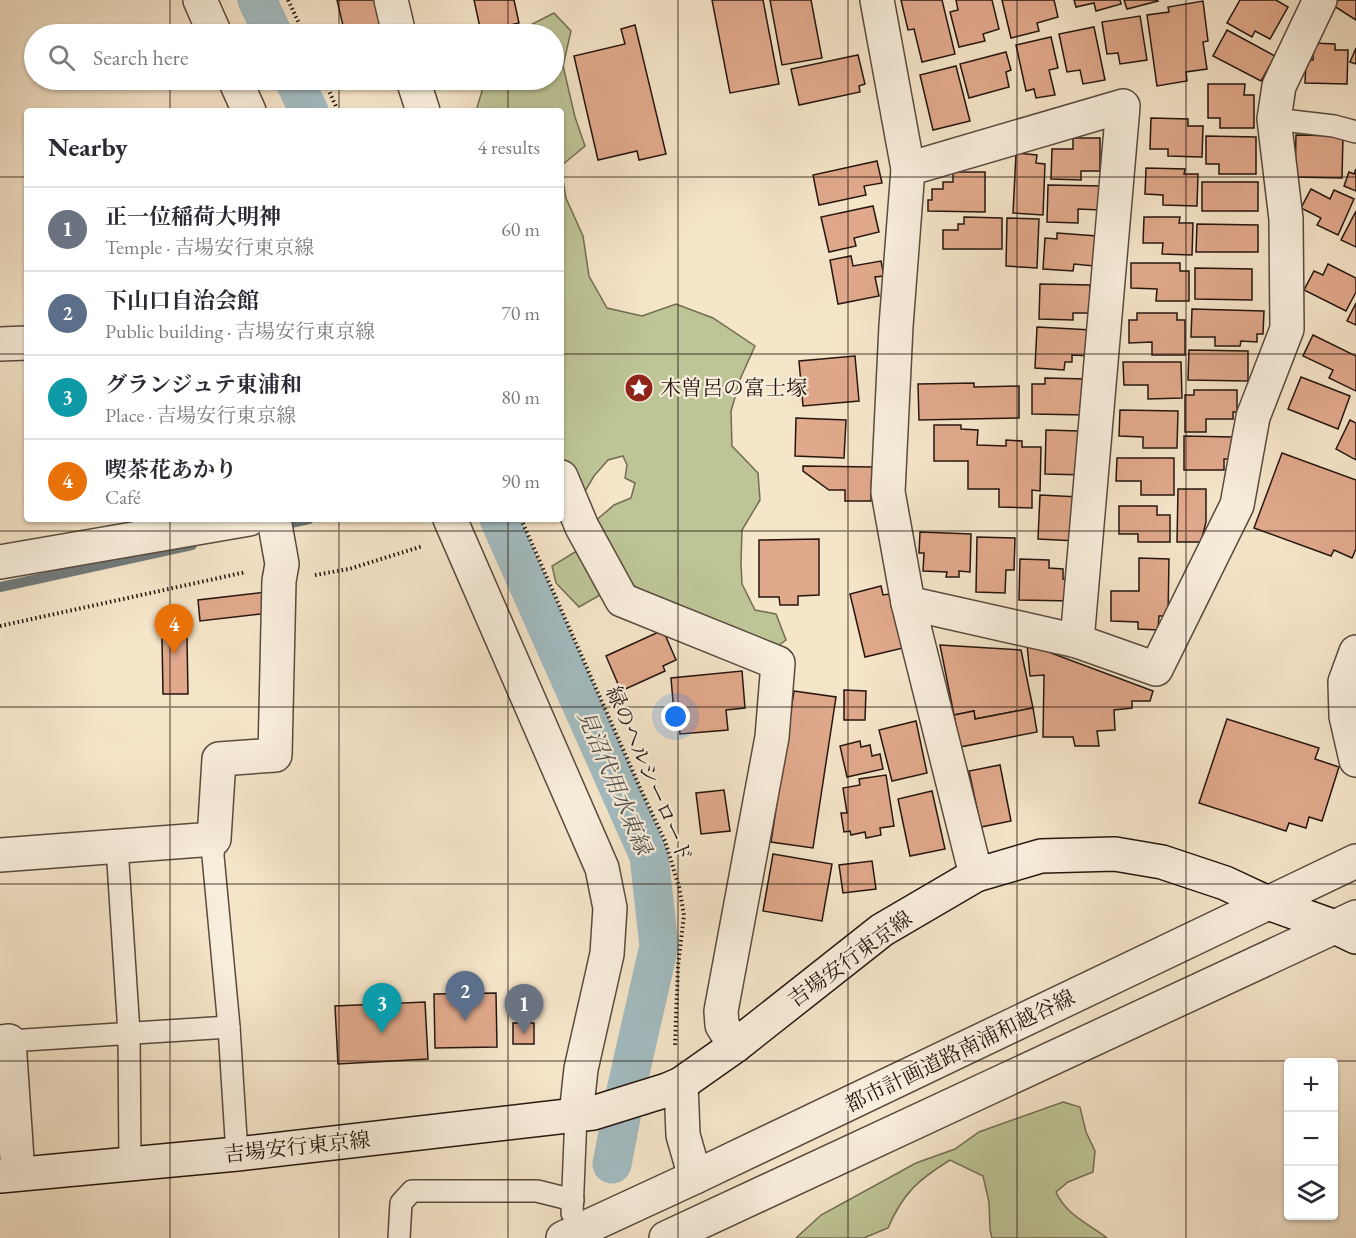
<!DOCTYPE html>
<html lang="en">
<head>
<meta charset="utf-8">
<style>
  body { margin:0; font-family:"EB Garamond","Noto Serif JP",serif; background:#f2f2f3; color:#2b2b33 }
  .controls { position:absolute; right:18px; bottom:18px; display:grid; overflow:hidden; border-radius:6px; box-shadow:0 2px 4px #0004 }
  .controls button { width:54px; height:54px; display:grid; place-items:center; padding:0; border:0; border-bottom:2px solid #e1e1e2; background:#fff; color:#2b2b33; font:30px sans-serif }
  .you { position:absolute; left:676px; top:717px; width:21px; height:21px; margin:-15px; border:4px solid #fff; border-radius:50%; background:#1a73e8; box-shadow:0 0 0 9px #1a73e833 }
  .badge { display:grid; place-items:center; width:39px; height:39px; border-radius:50%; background:#db2777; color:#fff; font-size:20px; font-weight:700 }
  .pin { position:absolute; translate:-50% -50px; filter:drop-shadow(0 2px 3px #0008) }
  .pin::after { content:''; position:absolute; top:32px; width:21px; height:18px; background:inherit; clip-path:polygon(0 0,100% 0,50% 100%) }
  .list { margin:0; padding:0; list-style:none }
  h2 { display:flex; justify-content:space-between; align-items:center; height:78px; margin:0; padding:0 24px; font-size:26px }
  h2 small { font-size:20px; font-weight:400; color:#7c7c81 }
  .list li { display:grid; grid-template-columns:39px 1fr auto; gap:18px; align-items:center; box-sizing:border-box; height:84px; padding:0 24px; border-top:2px solid #e1e1e2 }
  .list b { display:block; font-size:22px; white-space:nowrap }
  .list p { margin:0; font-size:20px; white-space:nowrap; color:#7c7c81 }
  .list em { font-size:20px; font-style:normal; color:#7c7c81 }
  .icon { flex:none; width:33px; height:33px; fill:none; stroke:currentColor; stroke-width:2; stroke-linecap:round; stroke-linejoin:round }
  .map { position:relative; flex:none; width:1356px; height:1238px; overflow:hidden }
  .search { position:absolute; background:#fff; box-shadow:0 2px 4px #0004; left:24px; top:24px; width:540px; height:66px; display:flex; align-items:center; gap:15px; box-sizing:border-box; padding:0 21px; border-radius:33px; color:#7c7c81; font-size:22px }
  .panel { position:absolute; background:#fff; box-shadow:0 2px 4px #0004; left:24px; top:108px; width:540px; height:414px; border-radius:6px }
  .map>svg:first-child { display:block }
  .green { fill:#bdc496; stroke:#726d52; stroke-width:1.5 }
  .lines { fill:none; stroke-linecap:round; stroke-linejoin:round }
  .stream { stroke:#707a7a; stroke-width:10 }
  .canal { stroke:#a2bcc1; stroke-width:39 }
  .building { fill:#e1a98c; stroke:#26160f; stroke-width:1.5 }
  .service-casing { stroke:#5a4a3e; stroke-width:24 }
  .minor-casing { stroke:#5a4a3e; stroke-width:36 }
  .tertiary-casing { stroke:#5a4a3e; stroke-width:36 }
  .secondary-casing { stroke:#26160f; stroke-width:36 }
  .path { stroke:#26160f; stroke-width:4; stroke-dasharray:1.5 3; stroke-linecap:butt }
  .service { stroke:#f8eedc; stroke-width:21 }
  .minor { stroke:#f8eedc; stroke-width:33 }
  .tertiary { stroke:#f8eedc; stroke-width:33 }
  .secondary { stroke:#f8eedc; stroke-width:33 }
  .grid { fill:none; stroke:#26160f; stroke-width:1.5; stroke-opacity:0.55 }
  .labels { text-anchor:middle; stroke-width:4.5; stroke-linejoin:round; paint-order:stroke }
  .poi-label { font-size:21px; fill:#26160f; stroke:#f8eedc; text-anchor:start }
  .street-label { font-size:21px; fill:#26160f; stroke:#f8eedc }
  .water-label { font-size:22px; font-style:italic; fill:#51504d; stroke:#f8eedc }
</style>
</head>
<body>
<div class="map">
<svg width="1356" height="1238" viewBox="0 0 1356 1238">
  <rect width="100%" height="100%" fill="#f5e5c9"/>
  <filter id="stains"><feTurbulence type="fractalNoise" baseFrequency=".00333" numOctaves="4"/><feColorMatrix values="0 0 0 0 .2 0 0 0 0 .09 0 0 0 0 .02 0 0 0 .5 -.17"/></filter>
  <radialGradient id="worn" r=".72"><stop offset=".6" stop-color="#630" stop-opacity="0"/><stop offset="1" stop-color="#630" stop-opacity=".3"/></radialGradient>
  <g class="green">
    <path d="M554 13 571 31 563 66 575 117 585 146 561 166V111H476L482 91V80H554V34H513Z"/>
    <path d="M561 168 566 198 583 236 589 276 607 308 642 316 676 304 713 318 755 346 741 377 731 411 732 446 758 473 760 500 742 530 741 563 742 584 755 610 776 614 786 640 772 650 713 628 663 599 642 592 615 570 602 594 579 607 556 583 552 566 580 549 581 533 614 505 631 498 635 483 625 478 627 465 623 456 608 460 594 476 575 508 561 511Z"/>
    <path d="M1063 1102 1080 1107 1086 1132 1095 1151 1093 1172 1068 1182 1056 1192C1066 1215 1089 1224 1107 1238H992L990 1230 989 1202 983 1176 950 1160C918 1180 903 1193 888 1228L864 1238H796L821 1215 916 1163 955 1149 979 1132Z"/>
  </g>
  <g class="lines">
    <g class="stream">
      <path d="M277 526 309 519"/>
      <path d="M0 587 192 545"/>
    </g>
    <g class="canal">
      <path d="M257 0 273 34"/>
      <path d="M294 80 309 111"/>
      <path d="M499 519 649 856 659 946 627 1086 612 1164"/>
    </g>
  </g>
  <g class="building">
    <path d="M337 0H377L385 34H345Z"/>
    <path d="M474 0H514L519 23 481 32Z"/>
    <path d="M712 0H763L779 84 730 93Z"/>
    <path d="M770 0H811L822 58 782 65Z"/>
    <path d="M901 0H942L955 54 922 62 914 29 908 30Z"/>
    <path d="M956 0H992L999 29 983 34 985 41 959 47 950 12 958 10Z"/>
    <path d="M1002 0H1054L1058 17 1037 23 1039 31 1011 38Z"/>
    <path d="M1074 0H1120L1121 4 1096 11 1094 3 1076 7Z"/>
    <path d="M1124 0H1157L1158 1 1127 9Z"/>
    <path d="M1240 0H1276L1288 7 1270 39 1255 31 1252 37 1227 23Z"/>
    <path d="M1338 0H1356V20L1334 6Z"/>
    <path d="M1203 1 1208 41 1203 42 1207 69 1186 72 1187 81 1157 86 1147 15 1169 12 1168 7Z"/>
    <path d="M1140 16 1147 60 1120 64 1118 53 1107 54 1102 22Z"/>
    <path d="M635 25 666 154 639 160 637 151 598 160 574 56 625 44 621 29Z"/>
    <path d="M1094 27 1105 80 1083 84 1080 70 1067 72 1059 34Z"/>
    <path d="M1227 30 1275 56 1261 81 1213 56Z"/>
    <path d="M1051 37 1058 68 1049 70 1055 95 1036 98 1034 89 1026 91 1016 45Z"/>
    <path d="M1314 43 1335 44V50H1348L1347 84 1305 83 1306 60H1313Z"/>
    <path d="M1356 48V64L1350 62Z"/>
    <path d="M1006 52 1011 70 1006 72 1009 87 969 98 960 64Z"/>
    <path d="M858 55 865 84 859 86 860 92 799 105 791 69Z"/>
    <path d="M956 66 970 121 933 130 920 75Z"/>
    <path d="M1208 84H1245L1244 95H1254V128H1220V118H1208Z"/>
    <path d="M1151 118 1188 119V126H1203L1202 157 1168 156V149H1150Z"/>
    <path d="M1296 135 1343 136 1342 178 1295 177Z"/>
    <path d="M1206 136 1256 137V174H1219V164H1206Z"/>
    <path d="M1073 138H1100V171H1081V180L1051 179 1052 149H1073Z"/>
    <path d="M1016 153 1037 155 1036 163 1045 164 1043 215 1013 213Z"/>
    <path d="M877 161 882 183 864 186 866 195 819 205 813 175Z"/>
    <path d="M1146 168 1185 169 1184 174H1198L1197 206 1163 205V195L1145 194Z"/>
    <path d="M1356 169V191L1344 186 1349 172 1354 174Z"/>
    <path d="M953 172H985V212L928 211V200H932V189H943V182H953Z"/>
    <rect x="1202" y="182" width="56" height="29"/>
    <path d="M1048 185 1102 186 1101 210 1078 209V223L1047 222Z"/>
    <path d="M1311 189 1330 199 1334 190 1354 199 1338 235 1317 225 1321 218 1301 208Z"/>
    <path d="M873 206 879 232 854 238 856 246 829 252 821 217Z"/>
    <path d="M1356 211V247L1341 240Z"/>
    <path d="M964 217 1002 218V249H943V230H958V224H964Z"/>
    <path d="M1144 217H1180L1179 223H1193L1192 255 1162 254 1163 243H1143Z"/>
    <path d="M1007 218 1039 219 1037 268 1006 266Z"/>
    <path d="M1197 224 1258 225V252H1196Z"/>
    <path d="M1057 233 1097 236 1094 266 1074 264 1073 271 1043 269 1045 238 1057 239Z"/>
    <path d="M851 256 853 266 881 261 884 276 875 277 879 296 838 304 830 260Z"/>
    <path d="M1131 263H1180V271H1189V301H1156L1157 289 1131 288Z"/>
    <path d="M1328 264 1356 278V292L1346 311 1304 290 1314 271 1323 275Z"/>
    <path d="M1195 268 1252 269V300L1195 299Z"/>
    <path d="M1040 284 1090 285V313H1073V320L1039 319Z"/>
    <path d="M1356 303V325L1347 321Z"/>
    <path d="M1192 309 1264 311 1263 334H1257V342L1241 341 1240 346H1215V337H1191Z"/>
    <path d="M1137 313H1177V320H1185V355H1152V342L1129 343V320H1137Z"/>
    <path d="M1037 327 1092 330 1091 356 1072 355V362H1065L1064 370 1035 368Z"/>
    <path d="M1313 335 1356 356V391L1329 378 1333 370 1303 356Z"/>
    <path d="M1189 350 1248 351V381L1188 380Z"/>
    <path d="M855 356 859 401 803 406 799 361Z"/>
    <path d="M1123 362H1181L1182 398 1148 399V385H1124Z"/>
    <path d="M1301 377 1350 396 1338 429 1288 409Z"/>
    <path d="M1045 378 1087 379 1086 415 1032 414V384H1045Z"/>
    <path d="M974 383V387L1019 386V418L919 420 918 384Z"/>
    <path d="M1194 390H1237V412H1233V419H1206V432H1185V395H1194Z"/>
    <path d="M1120 410 1178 411 1177 448H1143V437L1119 436Z"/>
    <path d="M796 418 846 420 844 458 795 456Z"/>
    <path d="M1350 420 1356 423V460L1336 449Z"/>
    <path d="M934 425H961V429L978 430 977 445 1006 446V440L1022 441V447H1041L1040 491 1032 490V508L999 507V489H968V461H934Z"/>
    <path d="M1046 430 1079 431 1085 475 1045 474Z"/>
    <path d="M1184 436 1233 437V459H1224V470H1184Z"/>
    <path d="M1282 453 1356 480V549L1352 558 1334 550 1331 556 1254 528Z"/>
    <path d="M1117 458H1174V495H1141V481H1116Z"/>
    <path d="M803 466 872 467 871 501H845V490H829L803 471Z"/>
    <path d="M1178 489H1206V522L1201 542H1177Z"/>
    <path d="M1040 495 1079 497 1077 541 1038 539Z"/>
    <path d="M1119 506H1157V515H1170V542H1138V534H1119Z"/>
    <path d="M920 532 971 534 970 572 959 571V577H946L947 572 923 571 924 553H919Z"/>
    <path d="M977 537 1015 538 1014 570H1006L1005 593 976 592Z"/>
    <path d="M819 539V595L798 596V605H780L779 597H759V540Z"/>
    <path d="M1139 558 1169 559 1168 616H1159L1158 630 1138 629V622L1111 621V591H1139Z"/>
    <path d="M1020 559 1049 560V568L1063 569V579H1073L1072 601 1019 600Z"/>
    <path d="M881 586 883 595 889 594 903 648 865 657 850 594Z"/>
    <path d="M266 592 268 613 200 621 198 600Z"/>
    <path d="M663 630 676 660 663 666 665 671 621 691 606 656Z"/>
    <path d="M187 638 188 694H163L162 639Z"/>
    <path d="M1027 644 1153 691 1150 701H1132V708L1114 710 1115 730 1097 731 1099 746H1075L1073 737H1043L1044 675 1030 676Z"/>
    <path d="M940 645 1021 650 1033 708 975 719 974 711 954 715Z"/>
    <path d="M742 671 745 708 726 710 728 730 680 734 678 712 674 713 671 678Z"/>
    <path d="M844 690 866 691 865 720H844Z"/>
    <path d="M794 691 836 697 813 848 771 842Z"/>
    <path d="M1033 708 1037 732 960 747 954 715 974 711 975 719Z"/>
    <path d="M1227 719 1319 748 1315 759 1339 767 1322 821 1309 817 1306 828 1289 823 1286 831 1199 803Z"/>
    <path d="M916 721 927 773 892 781 879 730Z"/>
    <path d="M860 741 861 747 870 745 872 756 880 754 883 769 847 777 840 746Z"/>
    <path d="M1000 765 1011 821 981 827 969 771Z"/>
    <path d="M886 775 894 826 880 828 881 835 866 838 865 832 851 835 850 831 844 832 841 813H847L843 788 860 785 859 779Z"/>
    <path d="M724 790 730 831 701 834 696 793Z"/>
    <path d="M932 791 945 849 910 856 898 799Z"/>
    <path d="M773 854 832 864 822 921 763 911Z"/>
    <path d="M872 861 876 889 843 893 839 865Z"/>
    <path d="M496 993 497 1047 435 1048 434 994Z"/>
    <path d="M425 1002 428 1059 338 1064 335 1006Z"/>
    <rect x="513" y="1023" width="21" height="21"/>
  </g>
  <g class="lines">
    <g class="service-casing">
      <g id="service">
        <path d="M1274 119 1334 126 1356 132"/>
        <path d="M214 839 213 856 229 1027 237 1154"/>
        <path d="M117 847 129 1033 130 1164"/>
        <path d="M9 1041 229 1027"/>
        <path d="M572 1213 576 1115"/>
        <path d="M399 1238 401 1203 412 1191H537L573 1200"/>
      </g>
    </g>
    <g class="minor-casing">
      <g id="minor">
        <path d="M200 0 215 34"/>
        <path d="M391 0 399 34"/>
        <path d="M877 0 908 169 896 326 888 492 908 603 976 875"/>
        <path d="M235 80 249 111"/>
        <path d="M413 80 423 111"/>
        <path d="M908 169 1123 106 1077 641"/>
        <path d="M0 344 27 343"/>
        <path d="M561 477 582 527 622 600 778 663 772 737 721 1011 722 1025 735 1046"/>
        <path d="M450 519 602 868 610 908 607 954 581 1069 576 1115"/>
        <path d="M0 562 249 519"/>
        <path d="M908 603 1077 641 1156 669 1237 505 1253 417 1287 329 1286 219 1274 119 1279 86 1320 0"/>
        <path d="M1356 652 1345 682 1346 716 1356 760"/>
        <path d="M0 855 214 839 219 759 275 755 279 581 282 564 274 519"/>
        <path d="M0 1042 9 1041 18 1174"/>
        <path d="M681 1084 683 1135 695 1177"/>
      </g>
    </g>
    <g class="tertiary-casing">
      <g id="tertiary">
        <path d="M563 1238 695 1177 1356 861"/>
        <path d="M666 1238 1356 917"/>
      </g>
    </g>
    <g class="secondary-casing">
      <path id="secondary" d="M0 1176 237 1154 593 1113 667 1090 681 1084 735 1046 882 930 976 875 1041 856 1115 854 1162 862 1225 883 1268 903 1335 927 1356 937"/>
    </g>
    <g class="path">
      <path d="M288 0 304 34"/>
      <path d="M324 80 338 111"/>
      <path d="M521 519 641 790 665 841 679 887 684 915 678 966 675 1045"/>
      <path d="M315 575 349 569 423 546"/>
      <path d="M0 626 246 572"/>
    </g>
    <use href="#service" class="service"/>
    <use href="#minor" class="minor"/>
    <use href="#tertiary" class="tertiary"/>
    <use href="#secondary" class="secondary"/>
  </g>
  <path class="grid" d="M170 0V34M339 0V34M508 0V34M678 0V1238M848 0V1238M1017 0V1238M1186 0V1238M170 80V111M339 80V111M508 80V111M0 177H27M561 177H1356M0 354H27M561 354H1356M170 519V1238M339 519V1238M508 519V1238M0 531H1356M0 707H1356M0 884H1356M0 1061H1356"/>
  <defs>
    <g id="sight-disc" transform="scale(1.5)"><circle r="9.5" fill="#8f2418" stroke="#f8eedc"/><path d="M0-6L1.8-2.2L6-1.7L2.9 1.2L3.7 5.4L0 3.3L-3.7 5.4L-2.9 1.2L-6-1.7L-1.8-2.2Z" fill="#fff"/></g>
  </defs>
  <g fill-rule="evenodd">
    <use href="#sight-disc" x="639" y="388"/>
  </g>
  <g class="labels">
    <g class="poi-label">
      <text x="660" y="395">木曽呂の富士塚</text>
    </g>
    <g class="street-label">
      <text transform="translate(649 774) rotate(67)" y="7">緑のヘルシーロード</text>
      <text transform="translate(850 959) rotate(-36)" y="7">吉場安行東京線</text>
      <text transform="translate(960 1051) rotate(-26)" y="7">都市計画道路南浦和越谷線</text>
      <text transform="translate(297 1147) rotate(-6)" y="7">吉場安行東京線</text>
    </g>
    <g class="water-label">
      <text transform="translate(615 782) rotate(67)" y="8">見沼代用水東縁</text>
    </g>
  </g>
  <rect width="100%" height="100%" filter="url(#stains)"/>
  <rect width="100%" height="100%" fill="url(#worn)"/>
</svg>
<div class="controls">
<button>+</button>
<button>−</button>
<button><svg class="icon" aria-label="layers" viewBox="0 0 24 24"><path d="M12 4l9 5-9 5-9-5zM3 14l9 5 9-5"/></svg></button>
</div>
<div class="you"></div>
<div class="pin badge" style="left:524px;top:1034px;background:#6b7280">1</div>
<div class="pin badge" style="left:465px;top:1021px;background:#5c6f8a">2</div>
<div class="pin badge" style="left:382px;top:1033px;background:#0f9aa8">3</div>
<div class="pin badge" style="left:174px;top:654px;background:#e8710a">4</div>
<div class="search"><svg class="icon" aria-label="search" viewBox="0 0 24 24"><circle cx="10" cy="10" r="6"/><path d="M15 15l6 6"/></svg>Search here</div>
<section class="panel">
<h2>Nearby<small>4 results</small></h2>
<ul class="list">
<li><span class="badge" style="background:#6b7280">1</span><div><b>正一位稲荷大明神</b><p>Temple · 吉場安行東京線</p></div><em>60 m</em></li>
<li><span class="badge" style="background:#5c6f8a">2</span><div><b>下山口自治会館</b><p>Public building · 吉場安行東京線</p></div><em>70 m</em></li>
<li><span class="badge" style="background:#0f9aa8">3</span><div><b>グランジュテ東浦和</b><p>Place · 吉場安行東京線</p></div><em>80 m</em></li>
<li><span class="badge" style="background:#e8710a">4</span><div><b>喫茶花あかり</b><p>Café</p></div><em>90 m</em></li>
</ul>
</section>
</div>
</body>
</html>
